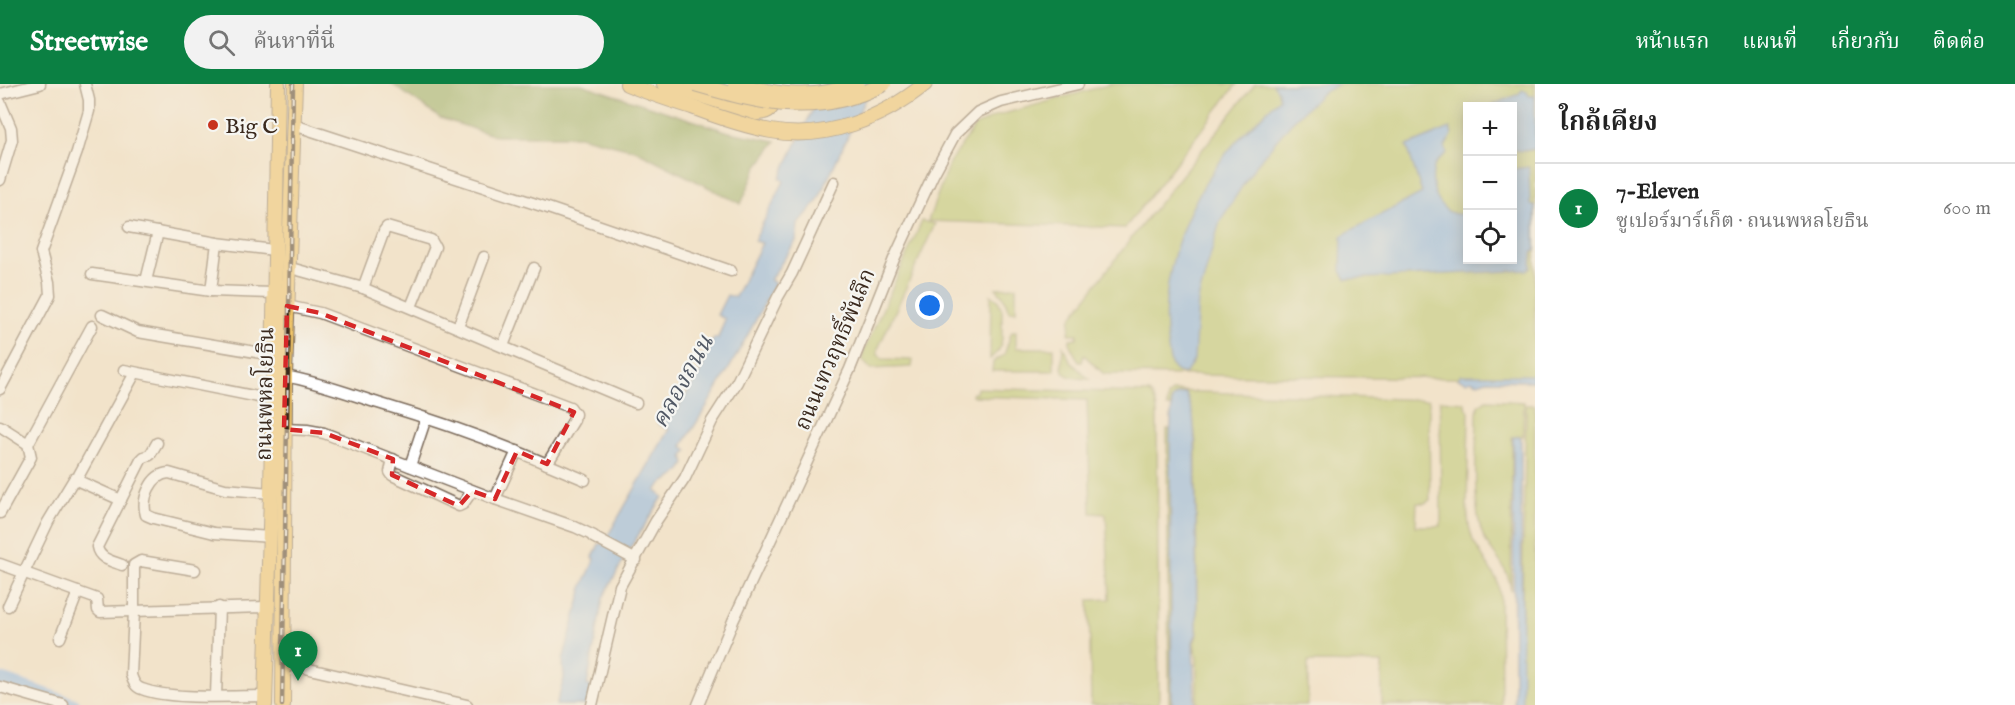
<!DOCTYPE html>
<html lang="th">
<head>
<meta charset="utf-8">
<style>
  body { margin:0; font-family:"IM FELL English","Noto Serif Thai",serif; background:#f2f2f2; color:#222 }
  .controls { position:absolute; right:18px; top:18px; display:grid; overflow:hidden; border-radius:0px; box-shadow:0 3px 15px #0003 }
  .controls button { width:54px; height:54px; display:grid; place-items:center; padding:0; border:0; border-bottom:2px solid #e0e0e0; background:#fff; color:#222; font:30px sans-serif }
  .you { position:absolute; left:930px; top:222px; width:21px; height:21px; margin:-15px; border:4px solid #fff; border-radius:50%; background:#1a73e8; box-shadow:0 0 0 9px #1a73e833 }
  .badge { display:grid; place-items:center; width:39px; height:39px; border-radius:50%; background:#0b8043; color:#fff; font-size:20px; font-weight:700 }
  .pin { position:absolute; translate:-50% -50px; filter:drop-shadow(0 2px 3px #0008) }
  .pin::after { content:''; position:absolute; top:32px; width:21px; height:18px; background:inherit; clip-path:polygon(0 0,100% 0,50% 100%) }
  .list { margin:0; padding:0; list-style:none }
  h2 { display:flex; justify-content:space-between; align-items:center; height:78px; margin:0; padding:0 24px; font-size:26px }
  h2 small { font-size:20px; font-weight:400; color:#767676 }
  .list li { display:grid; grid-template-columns:39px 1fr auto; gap:18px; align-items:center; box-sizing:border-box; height:90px; padding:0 24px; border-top:2px solid #e0e0e0 }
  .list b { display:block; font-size:22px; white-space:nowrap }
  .list p { margin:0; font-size:20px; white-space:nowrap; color:#767676 }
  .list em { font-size:20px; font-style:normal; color:#767676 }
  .icon { flex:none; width:33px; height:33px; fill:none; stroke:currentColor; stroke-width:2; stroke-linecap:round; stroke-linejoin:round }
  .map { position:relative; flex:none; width:1535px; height:621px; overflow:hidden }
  header { display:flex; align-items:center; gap:36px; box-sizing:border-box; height:84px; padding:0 30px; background:#0b8043; color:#fff }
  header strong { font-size:28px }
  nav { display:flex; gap:33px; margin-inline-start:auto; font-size:21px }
  .search { width:420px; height:54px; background:#f2f2f2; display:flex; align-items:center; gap:15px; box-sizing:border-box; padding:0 21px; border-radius:33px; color:#767676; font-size:22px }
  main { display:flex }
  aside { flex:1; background:#fff }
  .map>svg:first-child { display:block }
  .green { fill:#b4c66a; stroke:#787844; stroke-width:1.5; fill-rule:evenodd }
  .forest { fill:#8fab5e; stroke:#656a3e; stroke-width:1.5 }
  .water { fill:#7db0e9; stroke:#5c6d84; stroke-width:1.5 }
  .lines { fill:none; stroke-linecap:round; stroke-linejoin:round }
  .river { stroke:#7db0e9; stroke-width:15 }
  .minor-casing { stroke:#7b6b5b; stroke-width:13 }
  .major-casing { stroke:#7b6b5b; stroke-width:16 }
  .minor { stroke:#fff; stroke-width:10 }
  .major { stroke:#efc469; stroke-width:14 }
  .rail-casing { stroke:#3b2a1e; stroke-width:4.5 }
  .rail { stroke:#f6f6f2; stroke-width:2; stroke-dasharray:7; stroke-linecap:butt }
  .major-bridge-casing { stroke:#7b6b5b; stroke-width:16; stroke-linecap:butt }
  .major-bridge { stroke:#efc469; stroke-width:14 }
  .marked { fill:none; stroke:#d62828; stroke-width:4.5; stroke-dasharray:12 8; stroke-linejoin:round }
  .poi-dot { fill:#c8321e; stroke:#f6f6f2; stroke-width:2 }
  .labels { text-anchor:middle; stroke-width:4.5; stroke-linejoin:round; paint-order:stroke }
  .poi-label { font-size:22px; fill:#3b2a1e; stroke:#f6f6f2; text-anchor:start }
  .street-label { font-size:22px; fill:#3b2a1e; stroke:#f6f6f2 }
  .water-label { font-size:24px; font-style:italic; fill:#525965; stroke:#f6f6f2 }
</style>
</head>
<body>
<header>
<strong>Streetwise</strong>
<div class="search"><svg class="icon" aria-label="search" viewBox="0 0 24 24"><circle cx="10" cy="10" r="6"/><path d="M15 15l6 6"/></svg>ค้นหาที่นี่</div>
<nav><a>หน้าแรก</a><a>แผนที่</a><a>เกี่ยวกับ</a><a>ติดต่อ</a></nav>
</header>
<main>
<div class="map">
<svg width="1535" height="621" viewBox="0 0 1535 621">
  <rect width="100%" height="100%" fill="#f6f6f2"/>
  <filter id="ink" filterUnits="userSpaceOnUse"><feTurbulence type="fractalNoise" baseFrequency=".0167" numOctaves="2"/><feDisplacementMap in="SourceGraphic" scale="12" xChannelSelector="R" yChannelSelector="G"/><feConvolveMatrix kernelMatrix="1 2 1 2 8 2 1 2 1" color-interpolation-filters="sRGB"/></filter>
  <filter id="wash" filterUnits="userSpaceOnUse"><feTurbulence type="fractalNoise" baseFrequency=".008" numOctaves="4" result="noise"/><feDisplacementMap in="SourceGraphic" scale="24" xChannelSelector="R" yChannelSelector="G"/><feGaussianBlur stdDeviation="1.35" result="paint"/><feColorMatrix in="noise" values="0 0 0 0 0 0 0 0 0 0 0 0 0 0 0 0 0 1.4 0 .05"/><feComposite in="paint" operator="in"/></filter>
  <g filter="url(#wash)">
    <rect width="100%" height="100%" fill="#f2e3cb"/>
    <g class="green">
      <path d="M1111 0H1237L1125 144 928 137 950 77 975 42 996 32Z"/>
      <path d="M1255 0H1535V295L1104 290 1084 271 1082 278H1079L1070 261V255L1077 254 1078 250H1069L1071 234 1136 148ZM1468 22H1512V176H1468Z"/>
      <path d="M922 137 935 140 878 265V271L883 275 913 276 912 283 870 285 862 275 863 269Z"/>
      <path d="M1016 203V227H1009L1003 212 996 204Z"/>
      <path d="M991 211 998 216 1002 226V255L999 266 990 275Z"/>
      <path d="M1012 247H1016V264H1054V287H992L993 278 1004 271Z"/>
      <path d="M1063 262 1071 278 1089 295C1059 293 1061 291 1063 262Z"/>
      <path d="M977 304 1149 309C1157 316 1157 324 1157 334L1159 621H1091L1089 516 1110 515 1106 430 1091 429 1087 316 972 312V309H976Z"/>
      <path d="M1173 307 1429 316 1430 416 1425 419H1417L1416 442H1441L1440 316 1464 318 1469 328 1467 424 1469 442 1473 457 1497 496 1500 512 1501 621H1382V579L1308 578V621H1197V575L1194 559 1198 549 1197 543 1196 359 1193 332 1186 309 1177 310 1171 315V323H1167L1168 312Z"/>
      <path d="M1486 316 1524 318 1523 352 1512 353 1511 507C1508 477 1488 470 1481 446 1472 416 1477 362 1477 329L1478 322Z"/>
      <path d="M1526 321H1535V621H1520Z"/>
      <path d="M1167 345H1170L1171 621H1169Z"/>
    </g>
    <path class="forest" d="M392 0H581L729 48 776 57 757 83 741 120 635 66 579 52H496L440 34Z"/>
    <g class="water">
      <path d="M825 0H872L817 118 798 140 796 157 770 196 775 199C747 255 716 309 682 362L688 366 683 371 685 380C675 399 665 391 656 407L663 413 630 464 603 514 587 601 592 603 587 621H556L564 595 563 576 582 507 581 506 595 475 593 473 599 460H603L669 345 658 340 667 322 676 327 703 283 704 273 714 254H718L725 235 717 231 727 211 735 213 762 159 754 157 784 97 780 94Z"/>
      <path d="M1273 0H1339L1322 9 1291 39 1255 82 1220 137 1198 216 1194 276 1186 289C1170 291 1170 276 1168 264 1157 199 1183 126 1222 75 1238 53 1260 34 1279 15L1278 7Z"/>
      <path d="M1522 6 1527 8 1529 12H1535V65L1524 67 1513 66 1512 22H1490L1519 10Z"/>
      <path d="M1450 44 1452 51 1445 63 1447 69C1442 73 1436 77 1434 83 1428 104 1441 137 1467 129L1468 176H1512L1513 85 1529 83 1530 120 1535 122V166L1532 169 1531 183 1527 186 1346 195 1341 187 1342 153 1346 149 1422 109 1407 62Z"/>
      <path d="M1460 291H1533L1535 294 1534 297 1487 296 1478 299 1470 296 1467 298 1458 295Z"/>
      <path d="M1186 309 1193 331 1195 358 1197 548 1193 558 1195 621H1172L1170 357 1172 315 1177 311Z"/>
      <path d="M1513 353H1521L1522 621H1514Z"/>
    </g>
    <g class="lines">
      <path class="river" d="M0 596 73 621"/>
    </g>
  </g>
  <g filter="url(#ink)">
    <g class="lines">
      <g class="minor-casing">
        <g id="minor">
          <path d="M0 10 40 0"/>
          <path d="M0 18 11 44 12 56 0 96"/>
          <path d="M294 41 548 124 731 187"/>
          <path d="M129 143 217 159 274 166"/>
          <path d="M287 183 363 204 636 319"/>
          <path d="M92 190 211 207 274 209"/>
          <path d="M146 197 158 148"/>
          <path d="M363 204 384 147 387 143 431 156 435 163 411 223"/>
          <path d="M211 207 217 159"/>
          <path d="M102 231 138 248 273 271"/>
          <path d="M458 243 484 173"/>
          <path d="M503 262 534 184"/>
          <path d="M124 286 273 316"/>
          <path d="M285 292C317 298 347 309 378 319 435 336 492 356 547 380L574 336 575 330 570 323 320 229 287 222"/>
          <path d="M0 305 50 211 49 198 41 168 77 68 89 27V16L85 0"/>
          <path d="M0 342 28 360 31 373 0 429"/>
          <path d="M284 345 307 346 324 349 495 415 517 367"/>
          <path d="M28 360 92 242"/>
          <path d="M393 375 390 388 392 391 459 422 463 420 472 407"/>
          <path d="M547 380 585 396"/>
          <path d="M410 382 426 334"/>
          <path d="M79 391 135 289"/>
          <path d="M495 415 575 443 594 452"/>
          <path d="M270 453 214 449 153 434 146 431C141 415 151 390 169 389L225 405 271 409"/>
          <path d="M593 453 636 476"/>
          <path d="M0 480 97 515 98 526 100 528 267 523"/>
          <path d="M122 481C112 477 99 475 97 463L141 376 144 373 150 371 157 359"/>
          <path d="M195 486 141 477 134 481V527L131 591C133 597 135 603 142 605 170 616 232 612 265 612"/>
          <path d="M8 522 48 438 74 395 121 416"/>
          <path d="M60 554 78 508"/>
          <path d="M283 579 467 621"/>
          <path d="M0 603 63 621"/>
          <path d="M216 612 219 523"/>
          <path d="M592 621 620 502 656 437 685 394 712 337 737 298 778 213 792 189 834 98"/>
          <path d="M698 621 733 537 850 285 894 175 933 91 955 50 978 28 1001 18 1078 0"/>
        </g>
      </g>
      <g class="major-casing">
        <g id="major">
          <path d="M627 0C648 9 670 16 692 23 718 33 744 42 771 47 826 57 883 34 925 0"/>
          <path d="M664 0 757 29C769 29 776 22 774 10"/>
          <path d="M265 621 271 409 278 0"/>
          <path d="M283 621 285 292 295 0"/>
        </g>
      </g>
      <use href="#minor" class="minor"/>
      <use href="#major" class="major"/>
      <g class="rail-casing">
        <path id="rail" d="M282 621 293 0"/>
      </g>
      <use href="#rail" class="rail"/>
      <g class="major-bridge-casing">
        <g id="major-bridge">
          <path d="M695 0C764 20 816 34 884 0"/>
          <path d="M735 0C780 11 812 17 857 0"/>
        </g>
      </g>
      <use href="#major-bridge" class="major-bridge"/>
    </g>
  </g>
  <path d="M0 0H1535V621H0ZM287 222 320 229 574 328 547 380 517 367 495 415 472 407 459 422 392 391 393 375 324 349 284 345Z" fill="#f2e3cb" fill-opacity=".55" fill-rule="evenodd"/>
  <path class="marked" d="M287 222 320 229 574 328 547 380 517 367 495 415 472 407 459 422 392 391 393 375 324 349 284 345Z"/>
  <circle class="poi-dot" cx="213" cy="41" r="6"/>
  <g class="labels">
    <g class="poi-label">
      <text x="225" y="49">Big C</text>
    </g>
    <g class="street-label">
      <text transform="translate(834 265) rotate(-67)" y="8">ถนนเทวฤทธิ์พันลึก</text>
      <text transform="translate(264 310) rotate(-89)" y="8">ถนนพหลโยธิน</text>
    </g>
    <g class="water-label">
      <text transform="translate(682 297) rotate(-61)" y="8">คลองถนน</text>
    </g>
  </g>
</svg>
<div class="controls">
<button>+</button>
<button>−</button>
<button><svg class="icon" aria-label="locate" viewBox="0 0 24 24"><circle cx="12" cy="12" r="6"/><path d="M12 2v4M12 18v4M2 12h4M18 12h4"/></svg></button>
</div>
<div class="you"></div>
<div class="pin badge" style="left:298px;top:597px">1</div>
</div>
<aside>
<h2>ใกล้เคียง<small></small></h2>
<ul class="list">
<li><span class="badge">1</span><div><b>7-Eleven</b><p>ซูเปอร์มาร์เก็ต · ถนนพหลโยธิน</p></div><em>600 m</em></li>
</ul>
</aside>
</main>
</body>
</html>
